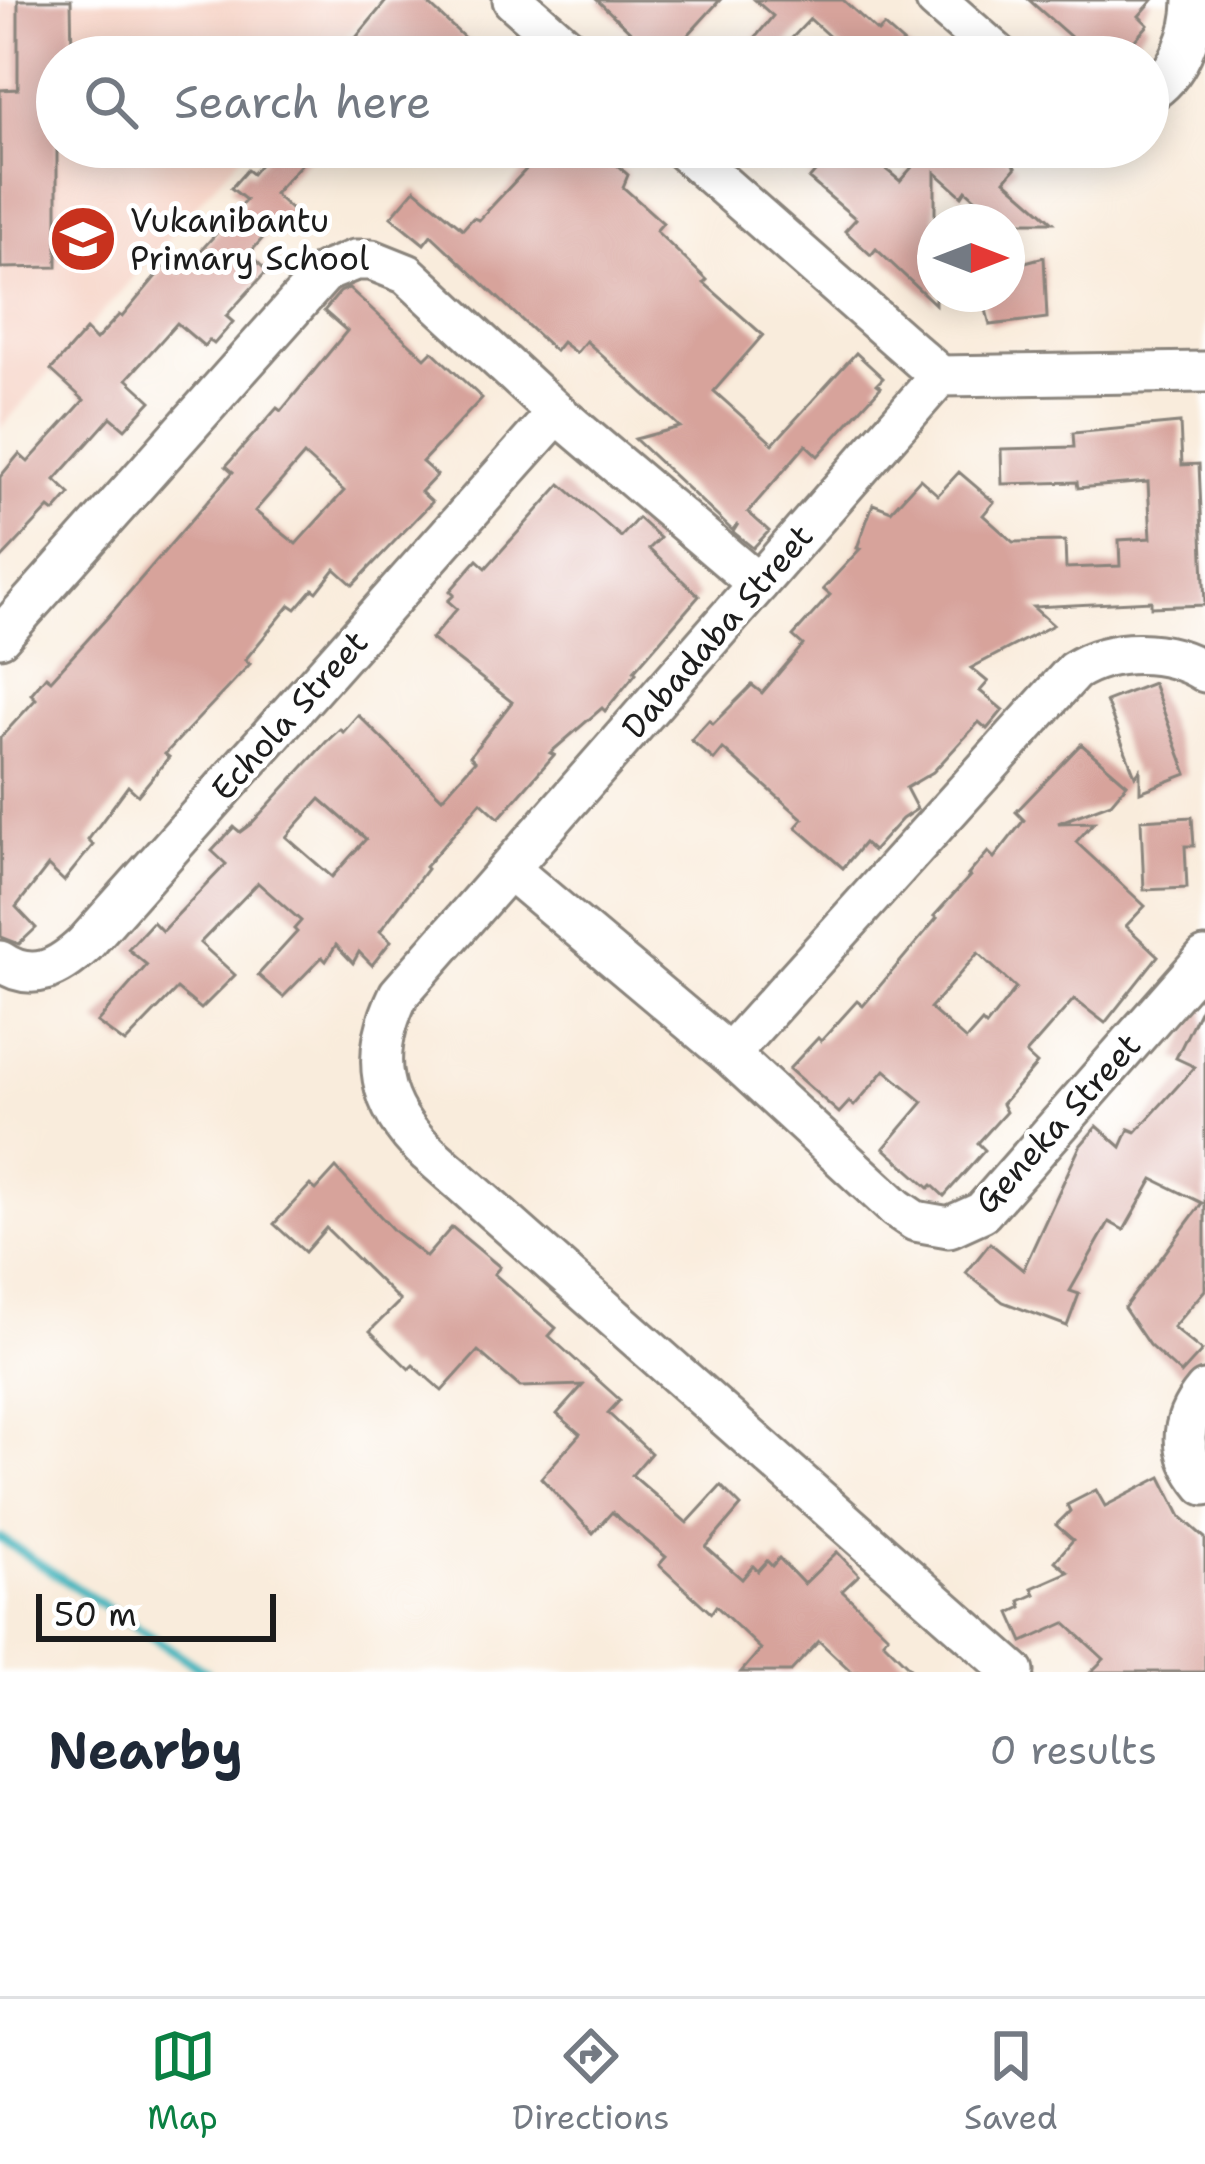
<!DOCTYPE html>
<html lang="en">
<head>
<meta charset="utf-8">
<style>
  body { margin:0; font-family:"Shantell Sans",sans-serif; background:#f2f2f3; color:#1f2937 }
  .compass { position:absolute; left:917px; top:204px; width:108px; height:108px; border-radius:50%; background:#fff; box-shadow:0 6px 30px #0003; rotate:90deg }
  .scale { position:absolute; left:36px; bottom:30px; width:240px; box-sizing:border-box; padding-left:12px; border:6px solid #1c1c1c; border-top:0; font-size:33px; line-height:42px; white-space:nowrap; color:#1c1c1c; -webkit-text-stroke:9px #fff; paint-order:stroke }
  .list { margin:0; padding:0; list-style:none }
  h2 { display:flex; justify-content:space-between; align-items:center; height:156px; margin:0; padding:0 48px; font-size:51px }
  h2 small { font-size:39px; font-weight:400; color:#747a83 }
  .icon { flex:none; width:66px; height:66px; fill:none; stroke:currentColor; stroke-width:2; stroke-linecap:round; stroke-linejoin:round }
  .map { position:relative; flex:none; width:1205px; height:1672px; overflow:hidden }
  .search { position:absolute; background:#fff; box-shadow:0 6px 30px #0003; left:36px; right:36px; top:36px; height:132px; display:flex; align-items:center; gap:30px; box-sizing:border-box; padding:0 42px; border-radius:66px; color:#747a83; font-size:45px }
  .sheet { height:324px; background:#fff }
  nav { display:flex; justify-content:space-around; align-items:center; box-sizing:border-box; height:168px; border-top:3px solid #e0e1e3; background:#fff; font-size:33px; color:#747a83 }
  nav a { display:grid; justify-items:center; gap:6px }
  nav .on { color:#0b8043 }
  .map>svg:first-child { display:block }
  .built { fill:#f6d2c4 }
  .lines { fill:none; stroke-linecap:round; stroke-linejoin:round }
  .stream { stroke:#48b7bf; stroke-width:9 }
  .building { fill:#d7a39b; fill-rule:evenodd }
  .street-casing { stroke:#8a847c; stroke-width:45 }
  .street { stroke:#fff; stroke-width:39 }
  .labels { text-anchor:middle; stroke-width:10; stroke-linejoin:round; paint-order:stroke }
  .poi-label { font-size:33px; fill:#1c1c1c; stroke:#fff; text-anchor:start }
  .street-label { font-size:33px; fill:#1c1c1c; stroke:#fff }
</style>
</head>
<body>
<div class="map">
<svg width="1205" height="1672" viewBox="0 0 1205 1672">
  <rect width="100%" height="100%" fill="#fff"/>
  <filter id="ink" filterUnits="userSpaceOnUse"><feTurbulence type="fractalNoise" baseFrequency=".00833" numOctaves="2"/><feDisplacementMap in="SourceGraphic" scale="24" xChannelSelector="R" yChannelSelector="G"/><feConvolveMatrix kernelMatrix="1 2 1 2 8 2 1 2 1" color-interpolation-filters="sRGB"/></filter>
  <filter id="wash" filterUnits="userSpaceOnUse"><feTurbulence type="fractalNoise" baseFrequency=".004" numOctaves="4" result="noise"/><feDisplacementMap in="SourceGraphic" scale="48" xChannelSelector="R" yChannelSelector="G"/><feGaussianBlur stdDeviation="2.7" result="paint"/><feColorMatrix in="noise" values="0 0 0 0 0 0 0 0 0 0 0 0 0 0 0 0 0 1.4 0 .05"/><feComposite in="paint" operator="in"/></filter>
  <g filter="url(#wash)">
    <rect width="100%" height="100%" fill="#f9ecdc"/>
    <path class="built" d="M0 0H377L327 57H57V147H248L0 429Z"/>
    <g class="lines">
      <path class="stream" d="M0 1538 206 1672"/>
    </g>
    <g id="blocks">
      <g class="building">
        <path d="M18 0H71L72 57H57V267L1 268 0 90 18 89Z"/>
        <path d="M387 0H424L485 57H340Z"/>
        <path d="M597 0H720L668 57H657Z"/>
        <path d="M755 0H843L878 32 884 26 919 57H852L810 19 774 57 754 39 773 16Z"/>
        <path d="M1029 0H1153L1139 16 1148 25 1127 49 1123 46 1114 57H1058L1073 39Z"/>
        <path d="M275 147H317L274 194 301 218 286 236 274 225 249 254 267 271 226 316 233 322 214 344 209 340 204 346 177 323 127 379 151 401 125 429 111 417 55 480 70 494 54 512 49 508 0 560V477L19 454 28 462 84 400 51 370 86 330 96 340 119 315 122 317 167 263 180 274 246 200 231 188 247 170 252 174Z"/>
        <path d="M547 147H597L628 175 623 187 663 223 656 231 707 280 704 283 763 335 714 391 773 444 856 353 883 378 877 384 881 387 818 456 806 445 748 512 769 531 753 548 733 532 738 524 732 530 635 439 680 427 586 341 576 353 562 342 555 351 431 235 424 244 391 217 415 189 463 229 473 218 479 220Z"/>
        <path d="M859 147 900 181 920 158 907 147H994L1016 167 1005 180 1053 222H1002L966 190 962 196 935 172V304L876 249 871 255 845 231 856 219 809 179 830 154 843 165Z"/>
        <path d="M1044 257 1047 318 990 325 982 294H1007V267Z"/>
        <path d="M349 288 425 358 432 351 482 398 422 462 437 475 421 492 432 502 353 585 335 569 317 592 313 589 296 609 290 605 245 660 250 664 165 754 169 757 138 795 128 786 88 840 93 845 64 881 48 866 16 907 36 928 19 944 1 937 0 738 36 699 31 694 46 676 51 680 107 618 233 472 226 466 277 408 281 411 347 331 324 311 340 292ZM304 455 344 491 296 544 255 511Z"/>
        <path d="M1180 423 1182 465 1199 464 1205 605 1151 607V601L1033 607 1053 625 971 668 988 682 980 691 1003 710 987 729 979 722 933 772 906 788 917 809 902 819 873 851 864 843 843 868 796 827 803 819 723 749 714 760 691 740 709 720 713 724 752 685 762 693 803 645 793 636 830 595 823 589 860 549 857 548 873 504 891 511 920 479 938 495 959 472 994 502 983 515 1013 542 1065 541 1066 568 1120 566 1119 540 1151 538 1148 482 1078 488 1077 482 1002 484 1001 449 1074 447 1073 433Z"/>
        <path d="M561 484 621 537 638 518 660 538 649 549 699 596 634 671 636 673 605 711 602 708 550 753 554 755 499 818 481 802 425 867 427 869 380 931 391 941 372 965 359 952 353 963 336 945 326 961 322 957 283 997 258 975 297 932 294 929 301 921 258 883 200 943 235 975 201 1009 177 989 125 1043 97 1022 147 965 128 949 153 922 162 931 226 864 212 851 234 827 240 832 251 824 326 742 340 729 343 732 358 715 442 798 475 761 470 756 512 702 431 639 457 609 448 601 454 595 450 591 477 560 486 568ZM320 799 366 839 332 877 286 837Z"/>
        <path d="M1153 683 1187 774 1140 792V770L1135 776 1106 701Z"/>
        <path d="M1081 744 1127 784 1111 803 1058 823 1094 822 1076 842 1145 906 1126 926 1158 956 1105 1023 1074 999 1026 1054 1037 1064 1002 1104 1006 1112 978 1143 985 1150 944 1196 932 1185 929 1188 884 1148 923 1102 885 1070 854 1106 849 1102 839 1113 789 1069 818 1038 821 1041 857 1001 863 1006 937 918 934 916 970 876 968 875 988 852 994 858 1024 820 1016 812ZM978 953 1016 988 986 1026 982 1022 966 1040 930 1008Z"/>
        <path d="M1192 817 1194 846H1185L1187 888 1144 890 1141 820Z"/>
        <path d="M1205 999V1290L1173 1327 1202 1351 1181 1374 1149 1345 1124 1308 1202 1203 1153 1179 1124 1230 1109 1222 1070 1291 1079 1294 1067 1326 1003 1302 966 1273 990 1243 1023 1270 1080 1146 1097 1126 1121 1147 1129 1129 1136 1132 1195 1067 1176 1058Z"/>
        <path d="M336 1168 394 1231 426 1257 452 1227 500 1267 494 1274 556 1328 549 1336 620 1400 608 1413 651 1453 632 1475 687 1523 721 1486 741 1506 706 1547 742 1579 753 1566 758 1571 767 1561 772 1566 779 1558 804 1584 837 1552 859 1575 842 1591 888 1635 883 1641 914 1672H852L819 1641 790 1672H741L761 1649 716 1606 711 1613 659 1565 666 1557 612 1512 593 1533 541 1478 580 1434 557 1414 583 1385 520 1387 478 1351 442 1391 413 1365 409 1369 370 1331 400 1301 326 1228 305 1252 274 1224 310 1185 316 1190Z"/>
        <path d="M1161 1477 1181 1517 1205 1538V1672H1091L1104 1659 1065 1623 1023 1642 1010 1613 1022 1607 1020 1601 1035 1594 1032 1588 1068 1572 1055 1561 1073 1540 1056 1525 1070 1511 1067 1505 1096 1490 1105 1506Z"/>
      </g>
    </g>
  </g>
  <g filter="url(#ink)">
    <use href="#blocks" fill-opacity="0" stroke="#8a847c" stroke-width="3"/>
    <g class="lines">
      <g class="street-casing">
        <g id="street">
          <path d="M513 0 578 57"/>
          <path d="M936 0 1001 57"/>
          <path d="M1148 93C1178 76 1194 33 1194 0"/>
          <path d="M680 147 940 376 1205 372"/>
          <path d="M940 376 399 994C369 1056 377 1105 428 1153L1014 1672"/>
          <path d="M0 637 325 272 355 260H372L407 274 557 413 758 584"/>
          <path d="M509 869 729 1054 896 1208 915 1221 949 1227 982 1212 1205 958"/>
          <path d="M0 961C33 984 60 968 85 944L557 413"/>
          <path d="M729 1054 1074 671C1112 647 1167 648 1205 672"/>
          <path d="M1205 1391C1178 1423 1179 1454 1205 1485"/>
        </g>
      </g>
      <use href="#street" class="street"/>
    </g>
  </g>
  <defs>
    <g id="school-disc" transform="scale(3.45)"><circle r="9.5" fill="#c8321e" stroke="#fff"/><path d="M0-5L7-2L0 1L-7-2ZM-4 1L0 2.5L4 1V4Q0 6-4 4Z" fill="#fff"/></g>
  </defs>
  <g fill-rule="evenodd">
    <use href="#school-disc" x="83" y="239"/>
  </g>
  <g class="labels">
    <g class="poi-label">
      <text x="130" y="232">Vukanibantu<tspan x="130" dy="38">Primary School</tspan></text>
    </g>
    <g class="street-label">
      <text transform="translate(717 631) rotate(-49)" y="12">Dabadaba Street</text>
      <text transform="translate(289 715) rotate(-48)" y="12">Echola Street</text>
      <text transform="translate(1057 1123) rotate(-48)" y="12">Geneka Street</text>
    </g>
  </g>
</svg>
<svg class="compass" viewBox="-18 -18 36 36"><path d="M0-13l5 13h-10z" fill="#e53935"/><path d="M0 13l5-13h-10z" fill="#747a83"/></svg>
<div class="scale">50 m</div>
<div class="search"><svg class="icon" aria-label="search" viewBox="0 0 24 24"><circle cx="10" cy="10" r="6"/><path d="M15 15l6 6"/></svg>Search here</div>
</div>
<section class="sheet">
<h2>Nearby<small>0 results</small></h2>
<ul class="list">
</ul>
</section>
<nav>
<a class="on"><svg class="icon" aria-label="map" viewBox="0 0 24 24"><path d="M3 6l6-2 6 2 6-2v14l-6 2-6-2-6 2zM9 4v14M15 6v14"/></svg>Map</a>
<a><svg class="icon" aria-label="directions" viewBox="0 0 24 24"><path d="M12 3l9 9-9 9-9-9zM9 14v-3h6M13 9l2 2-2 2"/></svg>Directions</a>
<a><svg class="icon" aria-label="saved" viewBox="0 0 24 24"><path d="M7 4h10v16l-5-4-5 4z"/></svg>Saved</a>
</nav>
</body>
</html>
